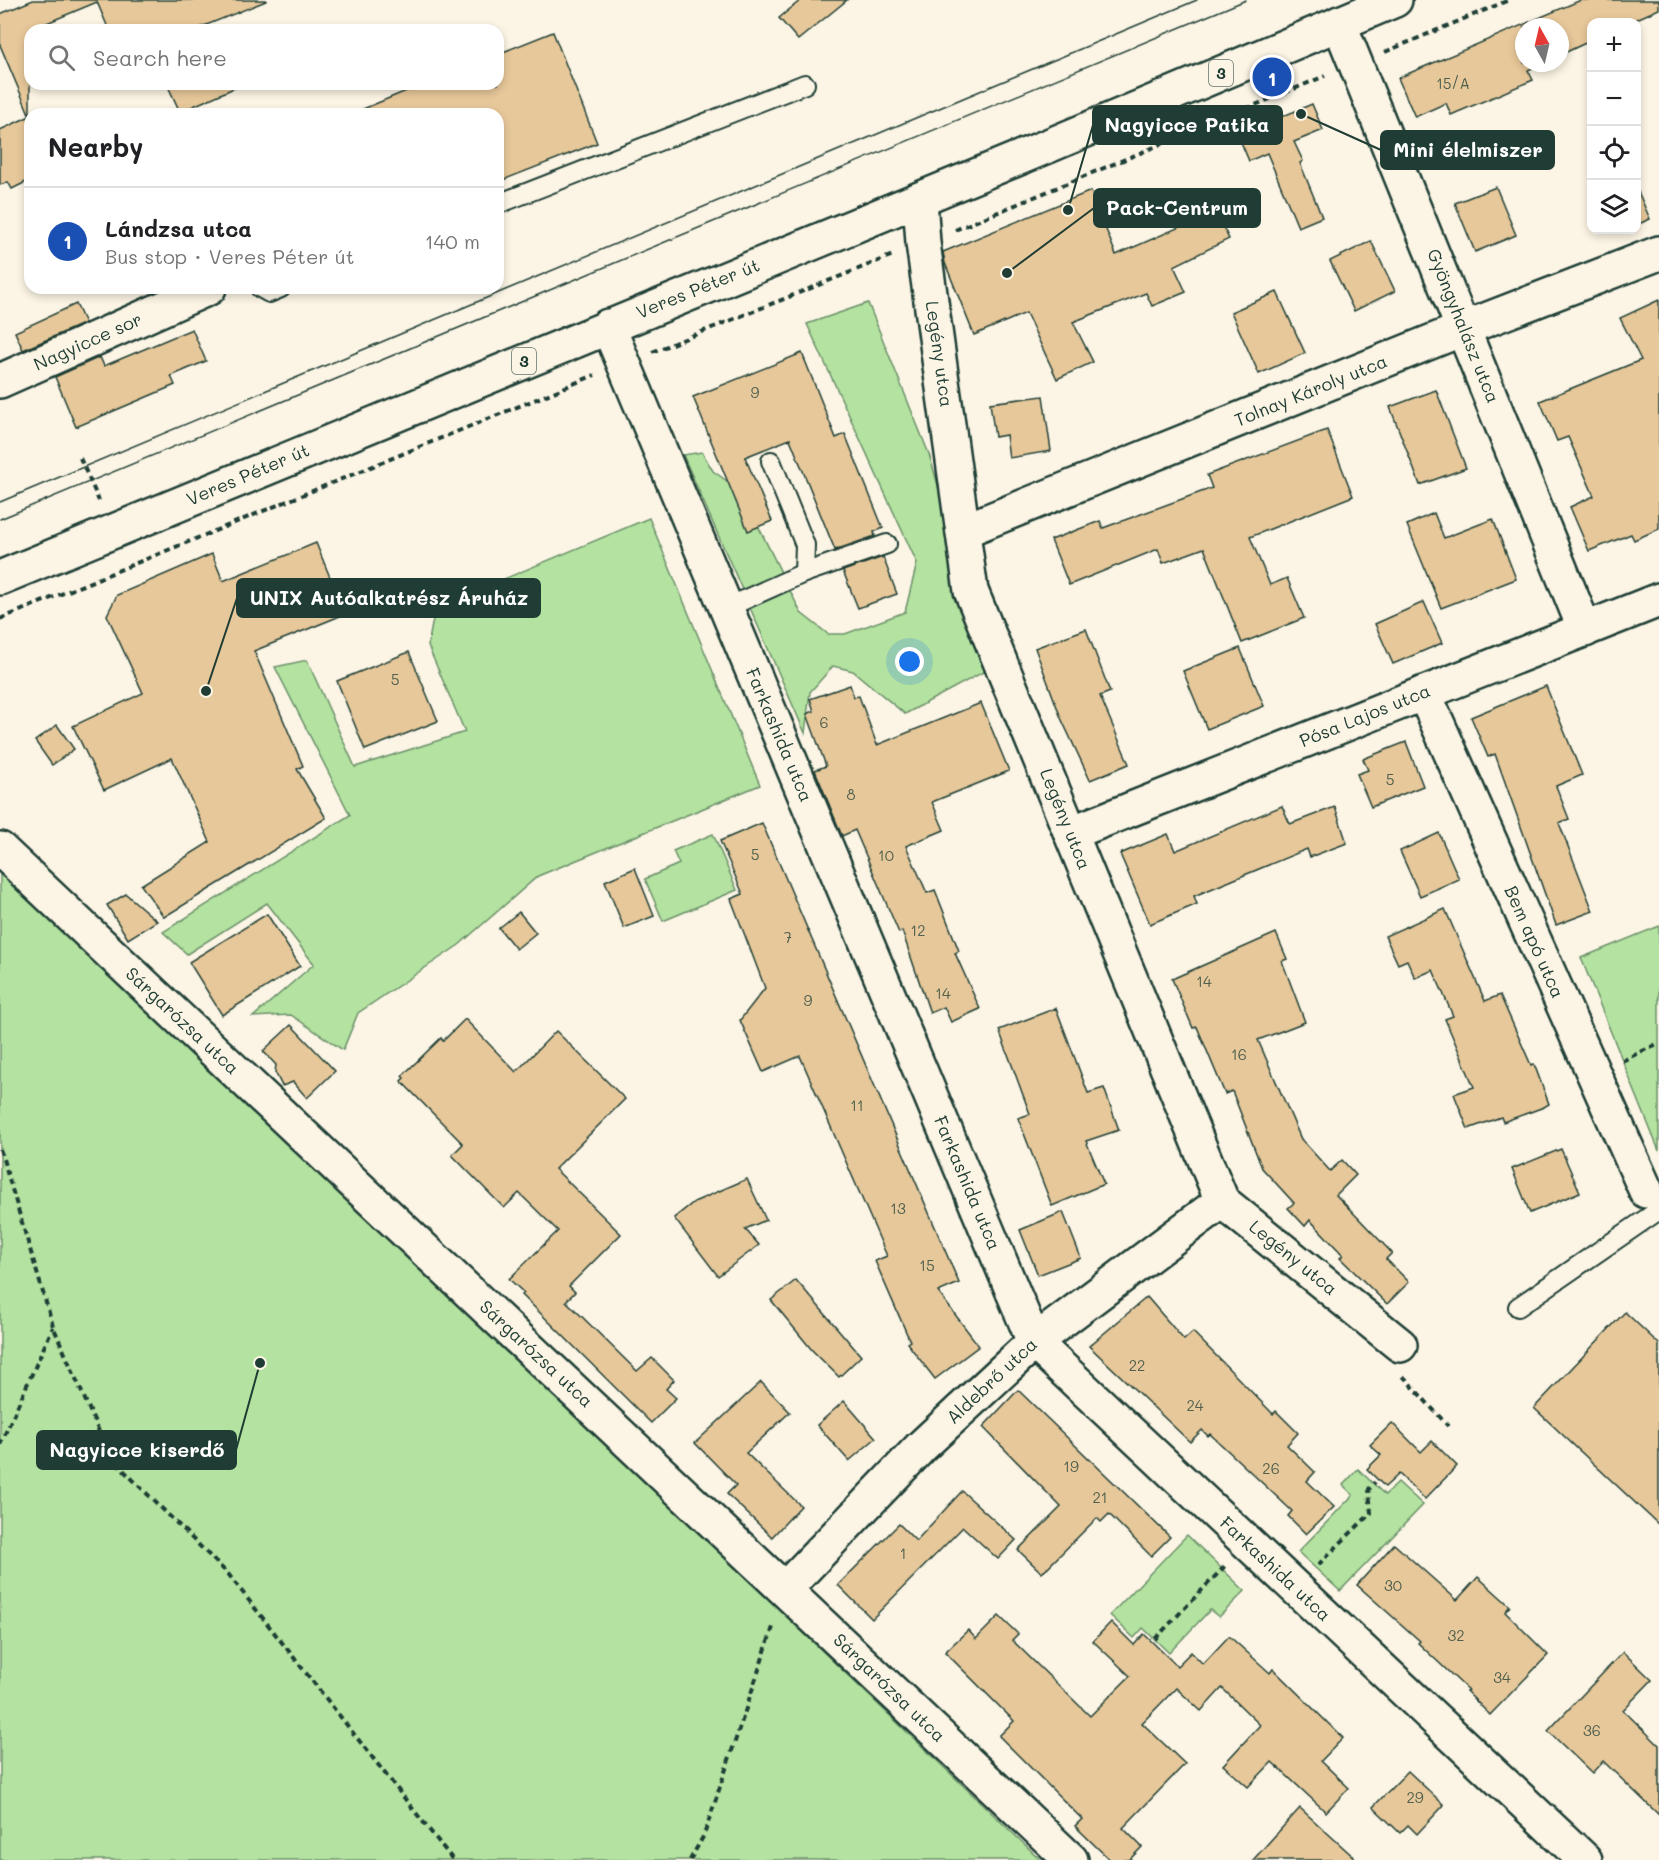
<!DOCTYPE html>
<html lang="en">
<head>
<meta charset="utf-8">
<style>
  body { margin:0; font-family:Mali,sans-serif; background:#f2f2f2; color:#202124 }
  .controls { position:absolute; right:18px; top:18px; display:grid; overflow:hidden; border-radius:12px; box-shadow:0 3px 9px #0003 }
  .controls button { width:54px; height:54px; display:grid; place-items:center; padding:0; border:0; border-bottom:2px solid #e0e0e0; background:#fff; color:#202124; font:30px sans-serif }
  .compass { position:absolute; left:1515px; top:18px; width:54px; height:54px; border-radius:50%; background:#fff; box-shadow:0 3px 9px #0003; rotate:352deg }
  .you { position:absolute; left:910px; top:662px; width:21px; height:21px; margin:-15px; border:4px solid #fff; border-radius:50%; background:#1a73e8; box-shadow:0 0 0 9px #1a73e833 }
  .badge { display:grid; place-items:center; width:39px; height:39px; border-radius:50%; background:#0f766e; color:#fff; font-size:20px; font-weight:700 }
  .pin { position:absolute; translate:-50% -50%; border:3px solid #fff; box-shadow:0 2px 6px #0006 }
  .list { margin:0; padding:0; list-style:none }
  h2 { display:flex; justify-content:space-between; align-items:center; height:78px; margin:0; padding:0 24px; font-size:26px }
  h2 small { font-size:20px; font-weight:400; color:#757577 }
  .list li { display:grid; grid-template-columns:39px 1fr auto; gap:18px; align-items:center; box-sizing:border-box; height:108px; padding:0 24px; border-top:2px solid #e0e0e0 }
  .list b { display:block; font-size:22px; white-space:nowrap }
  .list p { margin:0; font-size:20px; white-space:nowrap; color:#757577 }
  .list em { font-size:20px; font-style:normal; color:#757577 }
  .icon { flex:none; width:33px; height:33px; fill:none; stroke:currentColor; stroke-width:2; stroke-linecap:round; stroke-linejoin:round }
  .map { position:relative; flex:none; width:1659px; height:1860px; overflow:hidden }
  .search { position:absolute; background:#fff; box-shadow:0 3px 9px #0003; left:24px; top:24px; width:480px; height:66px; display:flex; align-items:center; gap:15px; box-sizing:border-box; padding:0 21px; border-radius:18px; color:#757577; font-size:22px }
  .panel { position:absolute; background:#fff; box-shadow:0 3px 9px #0003; left:24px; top:108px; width:480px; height:186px; border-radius:18px }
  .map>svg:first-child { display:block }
  .green { fill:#b4e2a0; stroke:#6a906a; stroke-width:1.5 }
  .building { fill:#e7c89a; stroke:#1f3d34; stroke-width:1.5 }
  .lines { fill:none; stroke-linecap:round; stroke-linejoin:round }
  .service-casing { stroke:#1f3d34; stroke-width:22 }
  .minor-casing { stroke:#1f3d34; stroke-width:38 }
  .primary-casing { stroke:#1f3d34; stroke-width:38 }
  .path { stroke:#1f3d34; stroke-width:4; stroke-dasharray:6 4.5; stroke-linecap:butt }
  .service { stroke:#fcf5e5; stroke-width:18 }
  .minor { stroke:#fcf5e5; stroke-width:33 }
  .primary { stroke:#fcf5e5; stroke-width:33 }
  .tram { stroke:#1f3d34; stroke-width:1.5 }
  .labels { text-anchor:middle; stroke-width:6; stroke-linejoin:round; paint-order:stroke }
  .number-label { font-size:15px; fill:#51604e }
  .shield { fill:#fcf5e5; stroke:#617469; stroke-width:1.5 }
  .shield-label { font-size:16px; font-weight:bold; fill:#1f3d34 }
  .street-label { font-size:18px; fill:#1f3d34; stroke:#fcf5e5 }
  .leader { fill:none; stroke:#1f3d34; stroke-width:2 }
  .callout-dot { fill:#1f3d34; stroke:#fcf5e5; stroke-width:2 }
  .callout { fill:#1f3d34; stroke:#1f3d34; stroke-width:2 }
  .callout-label { font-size:20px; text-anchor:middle; font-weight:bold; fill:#fff }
</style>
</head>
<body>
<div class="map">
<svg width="1659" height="1860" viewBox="0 0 1659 1860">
  <rect width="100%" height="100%" fill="#fcf5e5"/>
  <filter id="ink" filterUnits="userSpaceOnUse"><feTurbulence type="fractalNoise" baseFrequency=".0167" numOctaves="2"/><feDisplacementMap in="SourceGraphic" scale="12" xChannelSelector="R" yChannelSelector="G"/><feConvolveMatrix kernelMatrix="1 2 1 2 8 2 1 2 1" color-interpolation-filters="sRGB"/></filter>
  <g filter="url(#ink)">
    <g class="green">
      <path d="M868 303 929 454 991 668 905 714 853 671 833 666 810 692 805 733 683 455 702 452 713 471 741 491 801 613 828 634H845L905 612 917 563 807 324Z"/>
      <path d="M649 518 760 785 538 876 459 945 358 1013 343 1050 291 1015 253 1017 314 964 267 903 187 954 163 932 350 815 275 667 307 660 355 767 465 732 428 646 435 608Z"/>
      <path d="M713 834 737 890 663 921 645 879 679 864 673 851Z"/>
      <path d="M0 865 1041 1860H0Z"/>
      <path d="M1659 926V1151L1581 958Z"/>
      <path d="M1358 1469 1385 1495 1398 1482 1423 1505 1340 1591 1298 1552 1353 1495 1343 1485Z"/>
      <path d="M1187 1535 1245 1591 1219 1617 1210 1610 1169 1653 1143 1628 1134 1638 1110 1615Z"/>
    </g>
    <g class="building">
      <path d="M33 0H266V1L194 30H109L97 2 30 30V116L0 45V14Z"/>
      <path d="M801 0H847L798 40 779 18Z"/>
      <path d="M1581 0H1659V9L1630 22H1592V40L1560 55V27H1524V63H1543L1528 70 1533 80 1451 115 1446 103 1415 117 1398 78Z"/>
      <path d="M553 32 597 143 498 182V114H351L423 84H498V54Z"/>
      <path d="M167 84H243L180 112Z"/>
      <path d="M1312 104 1323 130 1294 142 1303 161 1300 163 1322 217 1298 227 1267 153 1249 161 1238 135Z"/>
      <path d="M30 116V180L12 189 8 182 0 185V130Z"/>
      <path d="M1496 187 1516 235 1475 252 1455 203Z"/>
      <path d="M1636 187 1650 219 1636 225Z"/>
      <path d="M1091 191 1116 255 1189 223 1180 205 1206 193 1229 239 1174 266 1186 292 1152 306 1146 293 1073 322 1093 362 1057 379 1026 313 974 335 945 263 943 252Z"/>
      <path d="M1371 241 1395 291 1354 311 1330 261Z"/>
      <path d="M1277 292 1305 353 1259 374 1231 312Z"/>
      <path d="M1659 300V529L1634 540 1631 534 1589 551 1570 507 1594 496 1568 437 1557 441 1540 401 1641 360 1620 318Z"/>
      <path d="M76 304 85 323 23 350 15 332Z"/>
      <path d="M192 329 206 361 171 376 175 385 76 427 55 377 100 357 104 366Z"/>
      <path d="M802 353 836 438 845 434 883 528 874 532 875 536 835 550 790 439 745 457 772 521 748 531 693 397Z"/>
      <path d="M1436 390 1466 468 1420 485 1390 407Z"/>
      <path d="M1043 396 1051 451 1009 458 1006 435 995 437 990 403Z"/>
      <path d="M1327 430 1353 496 1250 537 1270 585 1287 578 1304 618 1242 643 1204 548 1163 563 1158 549 1069 585 1051 540 1100 521 1103 528 1212 488 1207 475Z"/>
      <path d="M1434 513 1444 538 1493 519 1516 579 1441 608 1407 525Z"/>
      <path d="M316 543 345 614 254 651 303 766 297 769 326 818 164 917 141 885 210 842 172 758 104 790 73 726 143 693 107 615 117 595 212 554 223 581Z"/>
      <path d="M883 557 897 594 858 608 843 571Z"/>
      <path d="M1424 602 1442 643 1393 664 1375 624Z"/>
      <path d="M1086 629 1110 692 1100 696 1129 764 1090 780 1061 718 1035 648Z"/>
      <path d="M1240 648 1264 706 1207 729 1183 671Z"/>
      <path d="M409 652 438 721 365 750 337 681Z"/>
      <path d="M850 685 854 697 859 696 877 745 981 703 1009 771 932 802 944 830 906 846 927 893 935 890 959 951 955 953 980 1009 951 1022 944 1007 930 1013 902 931 899 933 855 830 842 836 815 770 826 766 807 714 814 711 810 699Z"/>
      <path d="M1546 686 1582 775 1556 786 1569 819 1559 823 1593 911 1556 925 1495 754 1488 757 1471 717Z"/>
      <path d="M57 725 74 749 52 765 35 741Z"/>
      <path d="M1406 742 1423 786 1371 807 1357 774 1368 770 1363 759Z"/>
      <path d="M1282 806 1290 824 1335 807 1347 843 1310 857 1307 849 1194 896 1197 904 1150 924 1120 854 1168 834 1175 851Z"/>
      <path d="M762 823 959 1283 938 1292 979 1346 935 1379 907 1343 910 1341 875 1261 887 1256 800 1056 763 1072 740 1020 765 988 731 899 743 894 720 841Z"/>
      <path d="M1439 833 1459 879 1420 896 1400 851Z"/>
      <path d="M635 868 654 916 624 928 605 881Z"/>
      <path d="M126 894 157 921 128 939 107 905Z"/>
      <path d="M1445 909 1485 1001 1500 995 1531 1065 1534 1064 1549 1104 1544 1107 1503 1122 1501 1117 1468 1129 1454 1094 1474 1087 1445 1019 1453 1016 1433 970 1415 978 1407 960 1398 964 1385 936Z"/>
      <path d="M519 912 536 933 516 949 499 928Z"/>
      <path d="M267 914 300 966 222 1015 189 962Z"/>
      <path d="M1276 933 1287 959 1282 961 1305 1022 1258 1040 1301 1139 1330 1171 1342 1160 1356 1175 1336 1195 1392 1253 1386 1259 1409 1282 1387 1304 1340 1258 1343 1255 1310 1220 1305 1226 1288 1208 1294 1203 1262 1168 1232 1091 1225 1094 1197 1027 1193 1028 1172 979Z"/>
      <path d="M1056 1008 1088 1093 1104 1088 1119 1130 1086 1141 1104 1184 1052 1206 1018 1118 1030 1114 999 1030Z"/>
      <path d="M465 1019 516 1072 556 1031 625 1099 555 1169 621 1234 569 1286 575 1292 566 1301 637 1371 652 1358 674 1380 666 1389 676 1398 651 1423 522 1295 524 1293 509 1279 558 1231 519 1193 504 1208 452 1155 463 1144 401 1081 404 1078 402 1076 441 1038 443 1041Z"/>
      <path d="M291 1025 335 1071 307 1098 293 1082 282 1086 275 1072 276 1065 263 1051Z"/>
      <path d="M1561 1149 1580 1192 1530 1213 1512 1169Z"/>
      <path d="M747 1179 766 1220 745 1229 759 1245 718 1276 674 1218 694 1202Z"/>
      <path d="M1063 1212 1081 1258 1038 1275 1020 1230Z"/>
      <path d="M796 1280 861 1356 839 1377 812 1350 771 1300Z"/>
      <path d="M1147 1297 1184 1340 1193 1332 1273 1414 1276 1411 1298 1433 1287 1445 1315 1472 1307 1481 1334 1507 1306 1534 1288 1516 1292 1511 1210 1434 1208 1436 1202 1430 1190 1442 1089 1346Z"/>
      <path d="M1625 1312 1659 1344V1525L1534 1408Z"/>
      <path d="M761 1382 790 1412 746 1453 801 1506 772 1537 727 1494 736 1485 695 1443Z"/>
      <path d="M1018 1390 1170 1537 1151 1556 1109 1514 1101 1522 1097 1518 1042 1573 1018 1550 1061 1507 983 1427Z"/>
      <path d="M844 1401 876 1438 849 1461 817 1425Z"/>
      <path d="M1392 1423 1421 1452 1432 1441 1457 1466 1425 1499 1399 1474 1385 1487 1367 1469 1381 1455 1370 1445Z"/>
      <path d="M962 1491 1016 1540 998 1559 963 1527 872 1619 838 1585 899 1524 916 1541Z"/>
      <path d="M1394 1544 1457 1600 1478 1577 1510 1606 1505 1612 1548 1655 1490 1715 1466 1691 1468 1690 1418 1643 1420 1641 1357 1585Z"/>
      <path d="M999 1616 1018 1634 1012 1640 1090 1716 1130 1676 1093 1641 1111 1622 1134 1645 1144 1634 1177 1666 1191 1652 1203 1664 1229 1636 1270 1673 1273 1669 1343 1738 1321 1761 1349 1788 1326 1812 1272 1762 1248 1787 1223 1765 1260 1725 1222 1688 1201 1711 1176 1688 1142 1723 1185 1764 1123 1828 1142 1847 1129 1860H1110L1075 1826 1082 1819 999 1736 1014 1721 945 1652 968 1630 976 1639Z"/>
      <path d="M1623 1652 1652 1680 1623 1710 1659 1745V1815L1603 1761 1592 1773 1548 1731Z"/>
      <path d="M1408 1771 1444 1805 1417 1834 1408 1825 1400 1833 1373 1807Z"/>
      <path d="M1300 1808 1357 1860H1253Z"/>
    </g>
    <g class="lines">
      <g class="service-casing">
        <g id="service">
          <path d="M498 204 805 84"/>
          <path d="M260 288 269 293 281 288"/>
          <path d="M771 461 805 545 804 573"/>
          <path d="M726 608 804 573 887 544"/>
          <path d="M1518 1307 1659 1210"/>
        </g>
      </g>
      <g class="minor-casing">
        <g id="minor">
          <path d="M1339 23 1585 630"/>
          <path d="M920 199 923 243 971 591 1222 1201 1400 1345"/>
          <path d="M608 326 1034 1342 1585 1860"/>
          <path d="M0 381 209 288"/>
          <path d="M963 531 1465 328 1659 253"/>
          <path d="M1424 693 1646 1191"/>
          <path d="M1071 833 1659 600"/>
          <path d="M0 849 1071 1860"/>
          <path d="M785 1589 921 1447 1034 1342 1222 1201"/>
        </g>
      </g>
      <g class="primary-casing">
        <path id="primary" d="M0 578 1048 146 1395 0"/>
      </g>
      <g class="path">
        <path d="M1385 52 1509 0"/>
        <path d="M955 230 1325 76"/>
        <path d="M652 352 893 255"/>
        <path d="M80 458 99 501"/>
        <path d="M0 619 595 375"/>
        <path d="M1622 1061 1659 1043"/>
        <path d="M0 1149 53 1326 110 1457 229 1575 453 1860"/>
        <path d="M1403 1376 1448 1426"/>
        <path d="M0 1445 53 1327"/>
        <path d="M1318 1565 1371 1513 1369 1489 1375 1482"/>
        <path d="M1155 1639 1226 1565"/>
        <path d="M690 1860 704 1835 774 1624"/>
      </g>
      <use href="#service" class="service"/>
      <use href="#minor" class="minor"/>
      <use href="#primary" class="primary"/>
      <g class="tram">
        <path d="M0 502 1197 0"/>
        <path d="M0 519 1246 0"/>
      </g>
    </g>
  </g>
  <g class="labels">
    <g class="number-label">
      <text x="1453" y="89">15/A</text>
      <text x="755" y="398">9</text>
      <text x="395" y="685">5</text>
      <text x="824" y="728">6</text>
      <text x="1390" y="785">5</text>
      <text x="851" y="800">8</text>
      <text x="755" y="860">5</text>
      <text x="886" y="861">10</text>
      <text x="918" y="936">12</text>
      <text x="788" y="943">7</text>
      <text x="1204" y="987">14</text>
      <text x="943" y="999">14</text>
      <text x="808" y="1006">9</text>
      <text x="1239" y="1060">16</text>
      <text x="857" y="1111">11</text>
      <text x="898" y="1214">13</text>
      <text x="927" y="1271">15</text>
      <text x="1137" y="1371">22</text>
      <text x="1195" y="1411">24</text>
      <text x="1071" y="1472">19</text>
      <text x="1271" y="1474">26</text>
      <text x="1100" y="1503">21</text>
      <text x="903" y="1559">1</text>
      <text x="1393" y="1591">30</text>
      <text x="1456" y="1641">32</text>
      <text x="1502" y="1683">34</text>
      <text x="1592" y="1736">36</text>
      <text x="1415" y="1803">29</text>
    </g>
    <g class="shield">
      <rect x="1209" y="60" width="24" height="26" rx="4.5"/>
      <rect x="512" y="348" width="24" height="26" rx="4.5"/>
    </g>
    <g class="shield-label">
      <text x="1221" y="79">3</text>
      <text x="524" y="367">3</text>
    </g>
    <g class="street-label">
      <text transform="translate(698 289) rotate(-22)" y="6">Veres Péter út</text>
      <text transform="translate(1463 326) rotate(68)" y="6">Gyöngyhalász utca</text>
      <text transform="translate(88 342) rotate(-24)" y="6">Nagyicce sor</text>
      <text transform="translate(939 354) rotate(82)" y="6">Legény utca</text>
      <text transform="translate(1311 391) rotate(-22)" y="6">Tolnay Károly utca</text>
      <text transform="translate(248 475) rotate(-23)" y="6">Veres Péter út</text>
      <text transform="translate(1365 716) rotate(-22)" y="6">Pósa Lajos utca</text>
      <text transform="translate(779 735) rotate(67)" y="6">Farkashida utca</text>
      <text transform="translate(1065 819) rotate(68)" y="6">Legény utca</text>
      <text transform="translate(1534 942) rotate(66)" y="6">Bem apó utca</text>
      <text transform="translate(182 1021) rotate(43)" y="6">Sárgarózsa utca</text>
      <text transform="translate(967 1183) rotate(67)" y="6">Farkashida utca</text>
      <text transform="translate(1293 1258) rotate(39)" y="6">Legény utca</text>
      <text transform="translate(536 1354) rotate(43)" y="6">Sárgarózsa utca</text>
      <text transform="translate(992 1381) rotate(-43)" y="6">Aldebrő utca</text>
      <text transform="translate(1275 1569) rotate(43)" y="6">Farkashida utca</text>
      <text transform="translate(889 1688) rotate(44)" y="6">Sárgarózsa utca</text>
    </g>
  </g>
  <path class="leader" d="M1068 210L1093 125M1301 114L1381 150M1007 273L1094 208M206 691L237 598M260 1363L236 1450"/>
  <g class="callout-dot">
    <circle cx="1068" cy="210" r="6"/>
    <circle cx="1301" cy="114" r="6"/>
    <circle cx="1007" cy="273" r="6"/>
    <circle cx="206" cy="691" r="6"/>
    <circle cx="260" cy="1363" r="6"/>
  </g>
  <g class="callout">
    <rect x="1093" y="106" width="189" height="38" rx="6"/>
    <rect x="1381" y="131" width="173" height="38" rx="6"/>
    <rect x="1094" y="189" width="166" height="38" rx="6"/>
    <rect x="237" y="579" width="303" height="38" rx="6"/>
    <rect x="37" y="1431" width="199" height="38" rx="6"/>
  </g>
  <g class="callout-label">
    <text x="1187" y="132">Nagyicce Patika</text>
    <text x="1468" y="157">Mini élelmiszer</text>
    <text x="1177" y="215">Pack-Centrum</text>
    <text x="389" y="605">UNIX Autóalkatrész Áruház</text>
    <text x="137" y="1457">Nagyicce kiserdő</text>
  </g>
</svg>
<div class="controls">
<button>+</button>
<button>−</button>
<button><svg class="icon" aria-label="locate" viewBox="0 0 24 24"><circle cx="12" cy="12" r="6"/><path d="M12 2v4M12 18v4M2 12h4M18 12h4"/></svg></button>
<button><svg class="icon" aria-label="layers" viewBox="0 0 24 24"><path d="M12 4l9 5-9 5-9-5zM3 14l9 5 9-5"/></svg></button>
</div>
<svg class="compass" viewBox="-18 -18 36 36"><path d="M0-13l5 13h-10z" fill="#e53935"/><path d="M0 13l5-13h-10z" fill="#757577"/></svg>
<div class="you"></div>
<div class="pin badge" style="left:1272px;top:77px;background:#1a4fb4">1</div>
<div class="search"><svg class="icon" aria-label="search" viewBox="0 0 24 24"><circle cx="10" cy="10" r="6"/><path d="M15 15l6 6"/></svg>Search here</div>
<section class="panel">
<h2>Nearby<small></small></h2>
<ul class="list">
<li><span class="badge" style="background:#1a4fb4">1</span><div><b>Lándzsa utca</b><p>Bus stop · Veres Péter út</p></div><em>140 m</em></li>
</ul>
</section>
</div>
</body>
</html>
